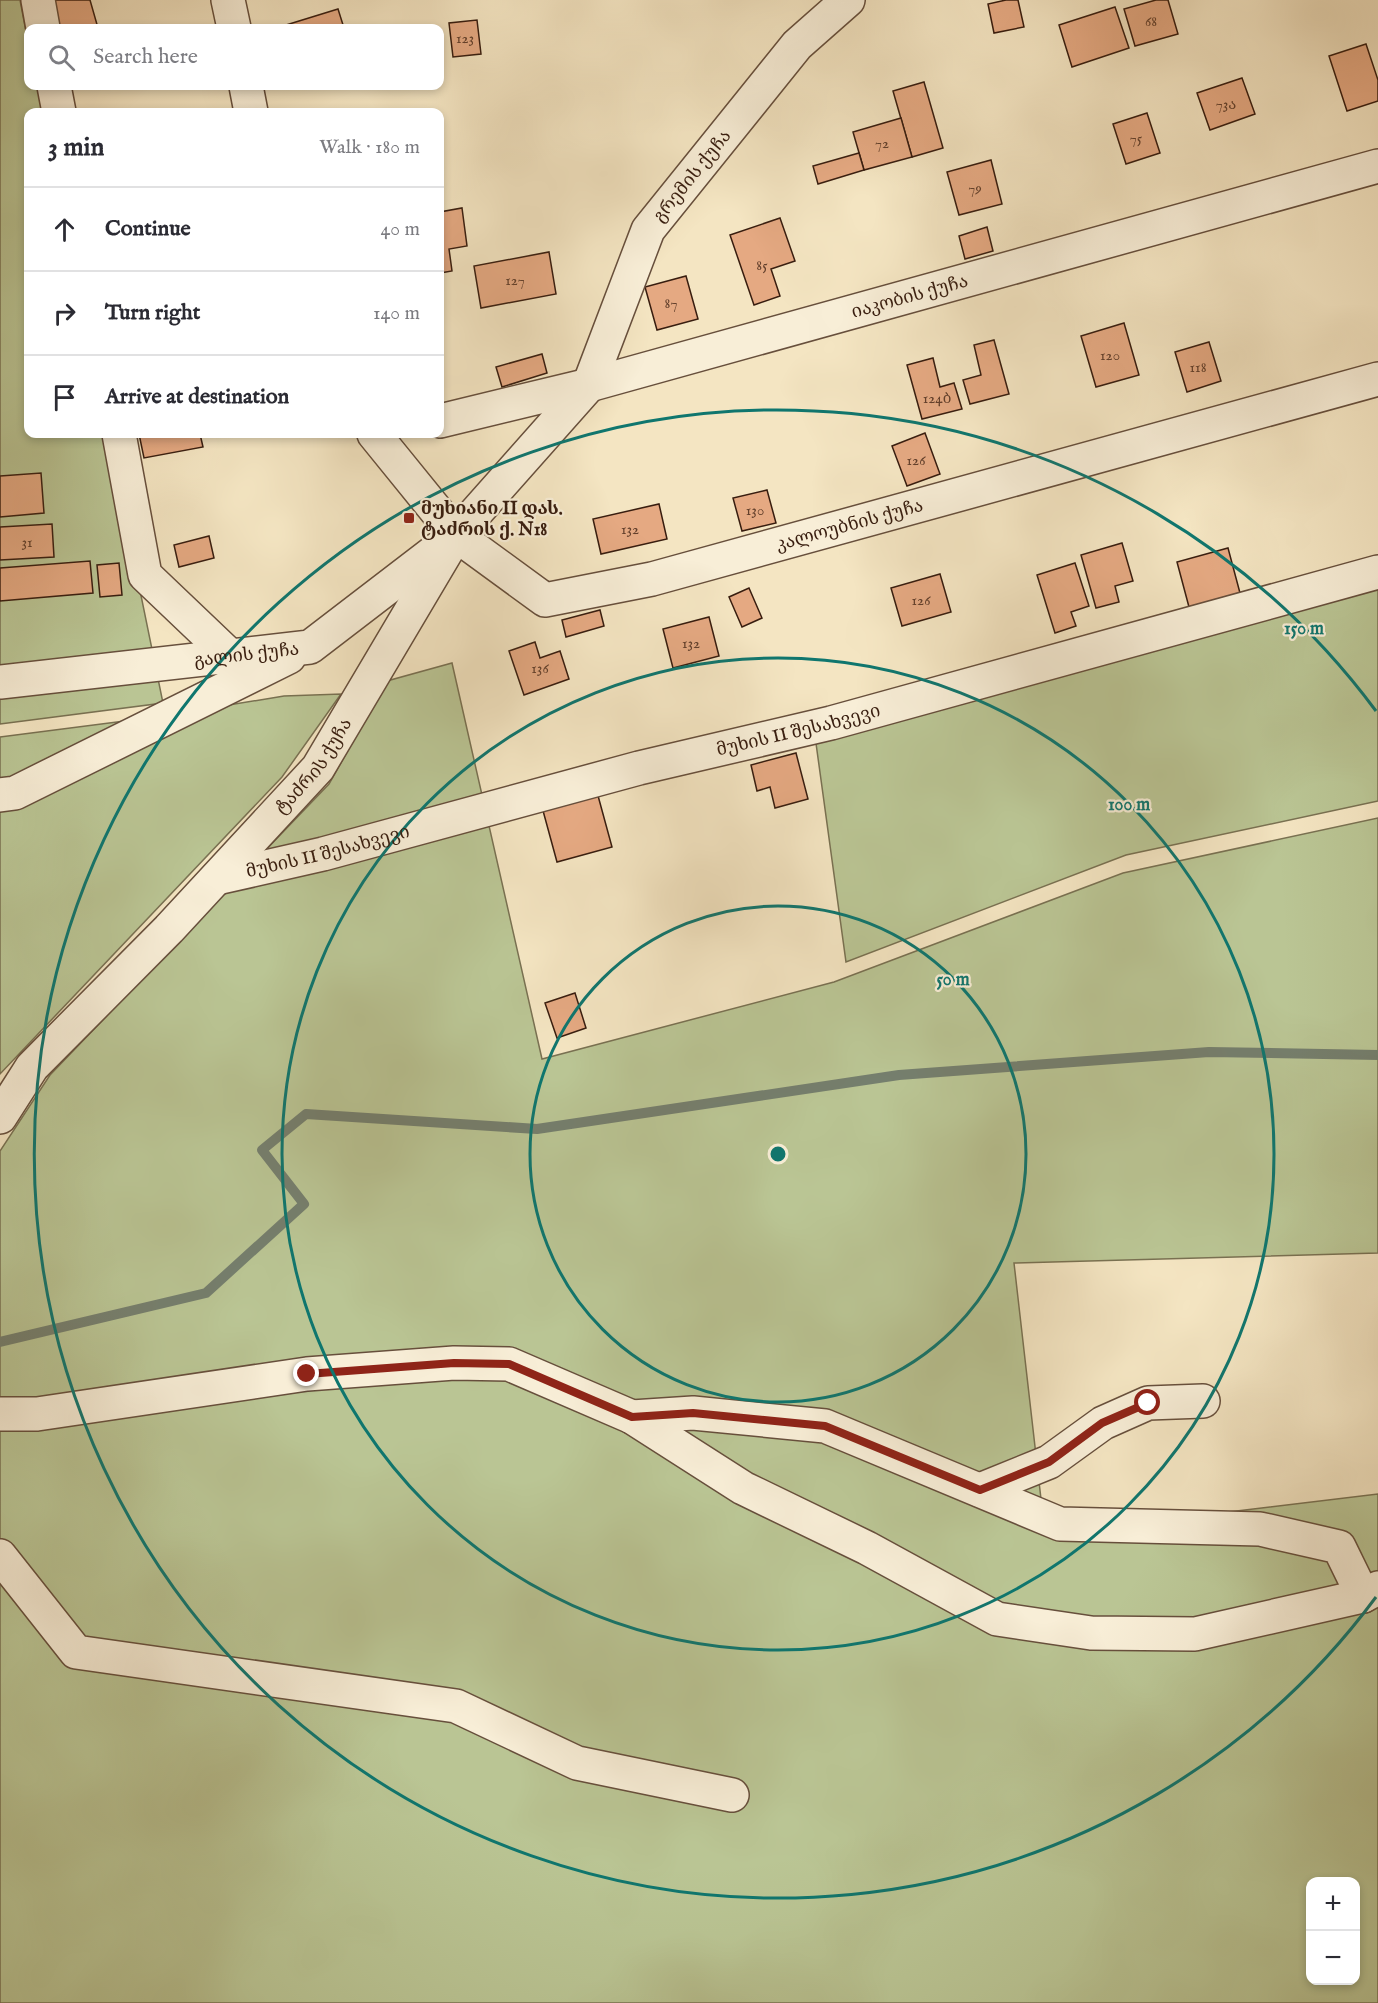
<!DOCTYPE html>
<html lang="en">
<head>
<meta charset="utf-8">
<style>
  body { margin:0; font-family:"IM FELL English","Noto Serif Georgian",serif; background:#f2f2f3; color:#2b2b33 }
  .controls { position:absolute; right:18px; bottom:18px; display:grid; overflow:hidden; border-radius:12px; box-shadow:0 3px 9px #0003 }
  .controls button { width:54px; height:54px; display:grid; place-items:center; padding:0; border:0; border-bottom:2px solid #e1e1e2; background:#fff; color:#2b2b33; font:30px sans-serif }
  .stop { position:absolute; width:18px; height:18px; margin:-14px; border:4px solid #8f2418; border-radius:50%; background:#fff }
  .stop.end { background:#8f2418; border-color:#fff; box-shadow:0 2px 6px #0008 }
  .list { margin:0; padding:0; list-style:none }
  h2 { display:flex; justify-content:space-between; align-items:center; height:78px; margin:0; padding:0 24px; font-size:26px }
  h2 small { font-size:20px; font-weight:400; color:#7c7c81 }
  .list li { display:grid; grid-template-columns:39px 1fr auto; gap:18px; align-items:center; box-sizing:border-box; height:84px; padding:0 24px; border-top:2px solid #e1e1e2 }
  .list b { display:block; font-size:22px; white-space:nowrap }
  .list em { font-size:20px; font-style:normal; color:#7c7c81 }
  .icon { flex:none; width:33px; height:33px; fill:none; stroke:currentColor; stroke-width:2; stroke-linecap:round; stroke-linejoin:round }
  .map { position:relative; flex:none; width:1378px; height:2003px; overflow:hidden }
  .search { position:absolute; background:#fff; box-shadow:0 3px 9px #0003; left:24px; top:24px; width:420px; height:66px; display:flex; align-items:center; gap:15px; box-sizing:border-box; padding:0 21px; border-radius:12px; color:#7c7c81; font-size:22px }
  .panel { position:absolute; background:#fff; box-shadow:0 3px 9px #0003; left:24px; top:108px; width:420px; height:330px; border-radius:12px }
  .map>svg:first-child { display:block }
  .green { fill:#bac594; stroke:#797152; stroke-width:1.5; fill-rule:evenodd }
  .lines { fill:none; stroke-linecap:round; stroke-linejoin:round }
  .stream { stroke:#757f6e; stroke-width:10 }
  .building { fill:#e5a982; stroke:#381d0f; stroke-width:1.5 }
  .minor-casing { stroke:#674f3c; stroke-width:36 }
  .minor { stroke:#f8eed7; stroke-width:33 }
  .route { stroke:#8f2418; stroke-width:8 }
  .ring { fill:none; stroke:#0f766e; stroke-width:3 }
  .poi-dot { fill:#8f2418; stroke:#f8eed7; stroke-width:2 }
  .labels { text-anchor:middle; stroke-width:4.5; stroke-linejoin:round; paint-order:stroke }
  .number-label { font-size:15px; fill:#63402c }
  .street-label { font-size:18px; fill:#381d0f; stroke:#f8eed7 }
  .poi-label { font-size:18px; font-weight:bold; fill:#381d0f; stroke:#f8eed7; text-anchor:start }
  .centre { fill:#0f766e; stroke:#f8eed7; stroke-width:3 }
  .ring-label { font-size:18px; text-anchor:middle; font-weight:bold; fill:#0f766e; stroke:#f8eed7; stroke-width:4.5; stroke-linejoin:round; paint-order:stroke }
</style>
</head>
<body>
<div class="map">
<svg width="1378" height="2003" viewBox="0 0 1378 2003">
  <rect width="100%" height="100%" fill="#f4e5c2"/>
  <filter id="stains"><feTurbulence type="fractalNoise" baseFrequency=".00333" numOctaves="4"/><feColorMatrix values="0 0 0 0 .2 0 0 0 0 .09 0 0 0 0 .02 0 0 0 .5 -.17"/></filter>
  <radialGradient id="worn" r=".72"><stop offset=".6" stop-color="#630" stop-opacity="0"/><stop offset="1" stop-color="#630" stop-opacity=".3"/></radialGradient>
  <g class="green">
    <path d="M0 0H20L28 42V86H37L43 112H28V434H108L163 703 0 724Z"/>
    <path d="M1378 582V801L1126 855 846 962 815 736Z"/>
    <path d="M452 663 542 1059 834 982 1123 873 1378 818V1253L1014 1263 1045 1534 1378 1494V2003H0V1151L50 1075 329 784 387 681ZM1310 1882H1356V1980H1310Z"/>
    <path d="M341 694 282 777 0 1074V737L156 717 284 696Z"/>
  </g>
  <g class="lines">
    <path class="stream" d="M0 1342 206 1293 304 1204 262 1150 306 1114 537 1129 899 1075 1209 1052 1378 1055"/>
  </g>
  <g class="building">
    <path d="M46 0H90L98 28H55Z"/>
    <path d="M1006 0H1018L1024 27 994 33 988 4Z"/>
    <path d="M1156 0H1168L1178 34 1135 46 1124 9Z"/>
    <path d="M1115 7 1129 48 1072 67 1059 25Z"/>
    <path d="M338 9 344 28H287L286 25Z"/>
    <path d="M477 20 481 54 453 57 449 23Z"/>
    <path d="M1366 44 1378 80V101L1347 111 1329 56Z"/>
    <path d="M1242 78 1255 114 1210 130 1197 93Z"/>
    <path d="M924 82 943 148 912 157 893 91Z"/>
    <path d="M1147 113 1160 153 1126 164 1113 124Z"/>
    <path d="M901 118 912 157 864 170 853 132Z"/>
    <path d="M859 153 864 170 818 184 813 166Z"/>
    <path d="M991 160 1002 204 959 215 947 172Z"/>
    <path d="M462 208 467 246 449 249 452 271 440 273V212Z"/>
    <path d="M780 218 795 261 771 269 780 296 754 305 730 235Z"/>
    <path d="M987 227 993 251 965 259 959 236Z"/>
    <path d="M549 252 556 294 481 308 474 266Z"/>
    <path d="M686 276 698 319 657 330 645 287Z"/>
    <path d="M1124 323 1139 375 1096 387 1081 336Z"/>
    <path d="M994 340 1009 394 970 404 963 380 981 375 974 345Z"/>
    <path d="M1209 342 1221 381 1187 392 1175 352Z"/>
    <path d="M542 354 547 373 502 387 496 367Z"/>
    <path d="M933 358 940 387 954 383 962 409 922 419 907 365Z"/>
    <path d="M925 433 940 474 907 486 892 446Z"/>
    <path d="M139 434H200L203 447 144 458Z"/>
    <path d="M41 473 44 513 0 517V476Z"/>
    <path d="M767 490 776 523 742 531 733 498Z"/>
    <path d="M659 504 667 539 601 554 593 519Z"/>
    <path d="M52 524 54 557 0 560V527Z"/>
    <path d="M209 536 214 558 179 567 174 545Z"/>
    <path d="M1122 543 1133 581 1115 586 1119 602 1096 608 1081 555Z"/>
    <path d="M1228 548 1240 593 1189 607 1177 562Z"/>
    <path d="M90 561 93 593 0 601V568Z"/>
    <path d="M119 563 122 595 100 597 97 565Z"/>
    <path d="M1075 563 1089 606 1071 612 1076 626 1055 633 1037 575Z"/>
    <path d="M940 574 951 612 902 626 891 588Z"/>
    <path d="M749 588 762 618 742 627 729 597Z"/>
    <path d="M600 610 604 626 566 637 562 620Z"/>
    <path d="M709 617 719 656 673 668 663 629Z"/>
    <path d="M535 642 540 658 560 651 569 679 524 695 509 651Z"/>
    <path d="M796 753 808 799 775 808 770 787 757 791 751 765Z"/>
    <path d="M597 792 612 847 557 862 542 807Z"/>
    <path d="M575 993 586 1028 557 1038 545 1003Z"/>
  </g>
  <g class="lines">
    <g class="minor-casing">
      <g id="minor">
        <path d="M38 0 43 28"/>
        <path d="M228 0 234 28"/>
        <path d="M54 86 59 112"/>
        <path d="M246 86 251 112"/>
        <path id="s1" d="M440 421 589 385 1378 166"/>
        <path d="M119 434 145 575 230 656"/>
        <path id="s2" d="M374 434 456 535 545 600 652 579 1378 379"/>
        <path id="s3" d="M0 682 310 647 443 545"/>
        <path d="M0 795 15 793 289 657"/>
        <path id="s4" d="M217 878 323 854 639 768 831 723 1378 572"/>
        <path id="s5" d="M0 1117 32 1067 169 929 318 768 456 535 589 385 648 230 797 45 848 0"/>
        <path d="M0 1414H37L307 1374 454 1363 509 1364 632 1417 743 1488 867 1548 997 1619 1091 1633 1195 1634 1363 1596 1378 1588"/>
        <path d="M632 1417 693 1413 825 1426 1060 1524 1260 1529 1339 1547 1363 1596"/>
        <path d="M980 1490 1049 1462 1103 1423 1148 1403 1203 1401"/>
        <path d="M0 1556 76 1652 456 1706 577 1763 732 1795"/>
      </g>
    </g>
    <use href="#minor" class="minor"/>
  </g>
  <g class="lines">
    <path class="route" d="M307 1374 454 1363 509 1364 632 1417 693 1413 825 1426 980 1490 1049 1462 1102 1423 1148 1403"/>
  </g>
  <g class="ring">
    <circle cx="778" cy="1154" r="248"/>
    <circle cx="778" cy="1154" r="496"/>
    <path d="M1376 1597A744 744 0 1 1 1376 711"/>
  </g>
  <rect class="poi-dot" x="403" y="512" width="12" height="12" rx="3"/>
  <g class="labels">
    <g class="number-label">
      <text x="1151" y="26">68</text>
      <text x="465" y="43">123</text>
      <text x="1226" y="109">73ა</text>
      <text x="1136" y="143">75</text>
      <text x="882" y="148">72</text>
      <text x="975" y="193">79</text>
      <text x="762" y="270">85</text>
      <text x="515" y="285">127</text>
      <text x="671" y="308">87</text>
      <text x="1110" y="360">120</text>
      <text x="1198" y="372">118</text>
      <text x="937" y="403">124ბ</text>
      <text x="916" y="465">126</text>
      <text x="755" y="515">130</text>
      <text x="630" y="534">132</text>
      <text x="27" y="547">31</text>
      <text x="921" y="605">126</text>
      <text x="691" y="648">132</text>
      <text x="540" y="673">136</text>
    </g>
    <g class="street-label">
      <text dy="6" stroke="none"><textPath href="#s5" startOffset="1180">გრემის ქუჩა</textPath></text>
      <text dy="6" stroke="none"><textPath href="#s1" startOffset="486">იაკობის ქუჩა</textPath></text>
      <text dy="6" stroke="none"><textPath href="#s2" startOffset="554">კალოუბნის ქუჩა</textPath></text>
      <text dy="6" stroke="none"><textPath href="#s3" startOffset="248">გალის ქუჩა</textPath></text>
      <text dy="6" stroke="none"><textPath href="#s4" startOffset="600">მუხის II შესახვევი</textPath></text>
      <text dy="6" stroke="none"><textPath href="#s5" startOffset="472">ტაძრის ქუჩა</textPath></text>
      <text dy="6" stroke="none"><textPath href="#s4" startOffset="114">მუხის II შესახვევი</textPath></text>
    </g>
    <g class="poi-label">
      <text x="421" y="514">მუხიანი II დას.<tspan x="421" dy="21">ტაძრის ქ. N18</tspan></text>
    </g>
  </g>
  <circle cx="778" cy="1154" r="9" class="centre"/>
  <g class="ring-label">
    <text x="1304" y="634">150 m</text>
    <text x="1129" y="810">100 m</text>
    <text x="953" y="985">50 m</text>
  </g>
  <rect width="100%" height="100%" filter="url(#stains)"/>
  <rect width="100%" height="100%" fill="url(#worn)"/>
</svg>
<div class="controls">
<button>+</button>
<button>−</button>
</div>
<div class="stop" style="left:1148px;top:1403px"></div>
<div class="stop end" style="left:307px;top:1374px"></div>
<div class="search"><svg class="icon" aria-label="search" viewBox="0 0 24 24"><circle cx="10" cy="10" r="6"/><path d="M15 15l6 6"/></svg>Search here</div>
<section class="panel">
<h2>3 min<small>Walk · 180 m</small></h2>
<ul class="list">
<li><svg class="icon" aria-label="ahead" viewBox="0 0 24 24"><path d="M12 20V5M6 11l6-6 6 6"/></svg><div><b>Continue</b></div><em>40 m</em></li>
<li><svg class="icon" aria-label="right" viewBox="0 0 24 24"><path d="M7 20v-9h11M14 6l5 5-5 5"/></svg><div><b>Turn right</b></div><em>140 m</em></li>
<li><svg class="icon" aria-label="arrive" viewBox="0 0 24 24"><path d="M6 21V4h12l-3 4 3 4H6"/></svg><div><b>Arrive at destination</b></div></li>
</ul>
</section>
</div>
</body>
</html>
